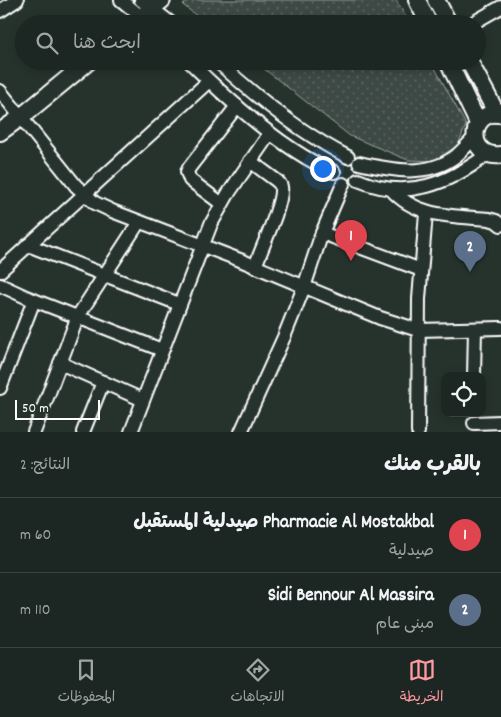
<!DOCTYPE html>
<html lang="ar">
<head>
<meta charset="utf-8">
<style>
  body { margin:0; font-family:Dekko,"Playpen Sans Arabic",sans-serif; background:#29322f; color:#f1f3f6; direction:rtl }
  .controls { position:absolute; right:15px; bottom:15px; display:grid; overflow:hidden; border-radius:10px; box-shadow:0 2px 8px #0003 }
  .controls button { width:45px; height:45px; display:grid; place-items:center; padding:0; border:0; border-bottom:1px solid #3a4340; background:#1c2622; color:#f1f3f6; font:25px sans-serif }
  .scale { position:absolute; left:15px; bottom:12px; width:85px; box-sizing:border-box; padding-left:5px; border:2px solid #fff; border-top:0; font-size:14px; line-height:18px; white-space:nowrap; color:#fff; -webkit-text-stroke:4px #26332d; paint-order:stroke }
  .you { position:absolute; left:322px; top:168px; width:18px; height:18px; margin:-12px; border:4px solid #fff; border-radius:50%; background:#1a73e8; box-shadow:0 0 0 8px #1a73e833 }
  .badge { display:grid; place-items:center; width:32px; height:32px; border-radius:50%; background:#ff9aa2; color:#fff; font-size:16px; font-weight:700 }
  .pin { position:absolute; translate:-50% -41px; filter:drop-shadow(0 1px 2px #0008) }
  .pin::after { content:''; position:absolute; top:26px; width:18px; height:15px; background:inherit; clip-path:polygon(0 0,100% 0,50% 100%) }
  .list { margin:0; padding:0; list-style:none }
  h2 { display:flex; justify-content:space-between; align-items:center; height:65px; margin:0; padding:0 20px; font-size:21px }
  h2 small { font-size:16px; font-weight:400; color:#a0a5a5 }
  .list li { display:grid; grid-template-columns:32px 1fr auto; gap:15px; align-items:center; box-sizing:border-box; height:75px; padding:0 20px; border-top:1px solid #3a4340 }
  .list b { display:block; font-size:19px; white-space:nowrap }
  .list p { margin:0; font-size:16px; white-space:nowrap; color:#a0a5a5 }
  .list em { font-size:16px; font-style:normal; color:#a0a5a5 }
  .icon { flex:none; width:28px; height:28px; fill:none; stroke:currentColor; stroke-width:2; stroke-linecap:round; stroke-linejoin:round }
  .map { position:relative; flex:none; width:501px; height:432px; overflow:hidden; direction:ltr }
  .search { position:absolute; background:#1c2622; box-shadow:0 2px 8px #0003; left:15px; right:15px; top:15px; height:55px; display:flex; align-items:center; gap:12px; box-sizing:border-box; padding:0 18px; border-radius:28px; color:#a0a5a5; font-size:19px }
  .sheet { height:215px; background:#1c2622 }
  nav { display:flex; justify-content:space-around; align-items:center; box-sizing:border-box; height:70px; border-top:1px solid #3a4340; background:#1c2622; font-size:14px; color:#a0a5a5 }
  nav a { display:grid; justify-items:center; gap:2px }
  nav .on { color:#ff9aa2 }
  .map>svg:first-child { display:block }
  .park { fill:url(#park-dots); stroke:#9ea4a2 }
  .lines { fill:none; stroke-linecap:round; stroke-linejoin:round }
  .minor-casing { stroke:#fff; stroke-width:16 }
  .major-casing { stroke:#fff; stroke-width:20 }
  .minor { stroke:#26332d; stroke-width:12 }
  .major { stroke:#26332d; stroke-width:16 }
</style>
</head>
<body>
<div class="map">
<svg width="501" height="432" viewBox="0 0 501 432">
  <defs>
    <pattern id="park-dots" width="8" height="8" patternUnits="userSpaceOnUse" patternTransform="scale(1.25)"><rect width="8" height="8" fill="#3e4944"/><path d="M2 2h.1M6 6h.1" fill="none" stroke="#5b6460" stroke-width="1.8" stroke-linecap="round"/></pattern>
  </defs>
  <rect width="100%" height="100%" fill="#26332d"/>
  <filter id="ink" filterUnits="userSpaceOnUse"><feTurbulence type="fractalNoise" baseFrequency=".02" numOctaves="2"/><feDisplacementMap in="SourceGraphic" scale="10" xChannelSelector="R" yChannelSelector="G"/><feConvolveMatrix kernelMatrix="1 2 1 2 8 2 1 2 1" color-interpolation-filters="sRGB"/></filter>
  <g filter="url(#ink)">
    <g class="park">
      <path d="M189 0H396L410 24H207L183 5Z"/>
      <path d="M254 61H431L466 125 458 145 434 161 408 160 350 136Z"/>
    </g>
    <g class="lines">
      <g class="minor-casing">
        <g id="minor">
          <path d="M121 0 150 24"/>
          <path d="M141 0 172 24"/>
          <path d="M0 11 17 0"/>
          <path d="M471 24 501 7"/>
          <path d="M189 61C228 100 284 151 334 172"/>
          <path d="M217 61C257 98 299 132 348 157"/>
          <path d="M0 91 76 186 95 203 112 211 240 260 380 318 418 330 501 328"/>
          <path d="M250 161 277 181C280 184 282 186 281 191 281 208 261 249 255 267"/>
          <path d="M359 163C391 170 427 178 456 156 463 150 469 143 475 137"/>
          <path d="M358 180C407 201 448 184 488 154"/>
          <path d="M391 189C416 218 454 216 489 219L496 221 501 225"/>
          <path d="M222 204 190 180 187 172 189 168 237 106"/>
          <path d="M322 233 421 270"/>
          <path d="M28 245 179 304"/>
          <path d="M0 271 209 81"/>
          <path d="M0 285 26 297 162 350"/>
          <path d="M60 363 143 400"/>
          <path d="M474 376 475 329"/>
          <path d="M0 388 34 300"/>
          <path d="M474 423 501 422"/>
          <path d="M34 432 78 316 139 222"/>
          <path d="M83 432 103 382"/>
          <path d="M131 432 211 224 228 194 270 133"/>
          <path d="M241 432 284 337 304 287 322 233 343 184"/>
          <path d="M418 432 419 299 426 213"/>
        </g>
      </g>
      <g class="major-casing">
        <g id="major">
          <path d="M417 0 429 24"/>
          <path d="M436 0 449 24"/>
          <path d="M133 24 162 0"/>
          <path d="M448 61 478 123"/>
          <path d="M469 61 497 114"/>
          <path d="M501 114C469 108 465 159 501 155"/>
          <path d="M0 132 21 117 89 61"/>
        </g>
      </g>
      <use href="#minor" class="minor"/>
      <use href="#major" class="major"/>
    </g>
  </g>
</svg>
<div class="controls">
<button><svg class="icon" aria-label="locate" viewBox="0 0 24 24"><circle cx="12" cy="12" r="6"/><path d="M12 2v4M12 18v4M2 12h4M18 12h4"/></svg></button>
</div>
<div class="scale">50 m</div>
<div class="you"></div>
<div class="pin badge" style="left:351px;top:261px;background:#e0444e">1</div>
<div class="pin badge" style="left:470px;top:272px;background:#5c6f8a">2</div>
<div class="search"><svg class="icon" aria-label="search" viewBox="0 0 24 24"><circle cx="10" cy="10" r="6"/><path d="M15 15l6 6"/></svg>ابحث هنا</div>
</div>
<section class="sheet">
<h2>بالقرب منك<small>النتائج: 2</small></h2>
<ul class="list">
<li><span class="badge" style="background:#e0444e">1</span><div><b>Pharmacie Al Mostakbal صيدلية المستقبل</b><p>صيدلية</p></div><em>60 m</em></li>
<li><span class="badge" style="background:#5c6f8a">2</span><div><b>Sidi Bennour Al Massira</b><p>مبنى عام</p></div><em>110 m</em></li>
</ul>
</section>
<nav>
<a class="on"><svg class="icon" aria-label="map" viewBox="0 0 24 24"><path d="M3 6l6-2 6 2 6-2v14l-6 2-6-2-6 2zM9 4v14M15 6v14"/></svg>الخريطة</a>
<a><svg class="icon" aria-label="directions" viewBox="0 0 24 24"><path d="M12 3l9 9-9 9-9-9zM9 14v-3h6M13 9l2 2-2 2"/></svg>الاتجاهات</a>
<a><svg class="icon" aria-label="saved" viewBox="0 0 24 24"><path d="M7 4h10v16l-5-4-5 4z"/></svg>المحفوظات</a>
</nav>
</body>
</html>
